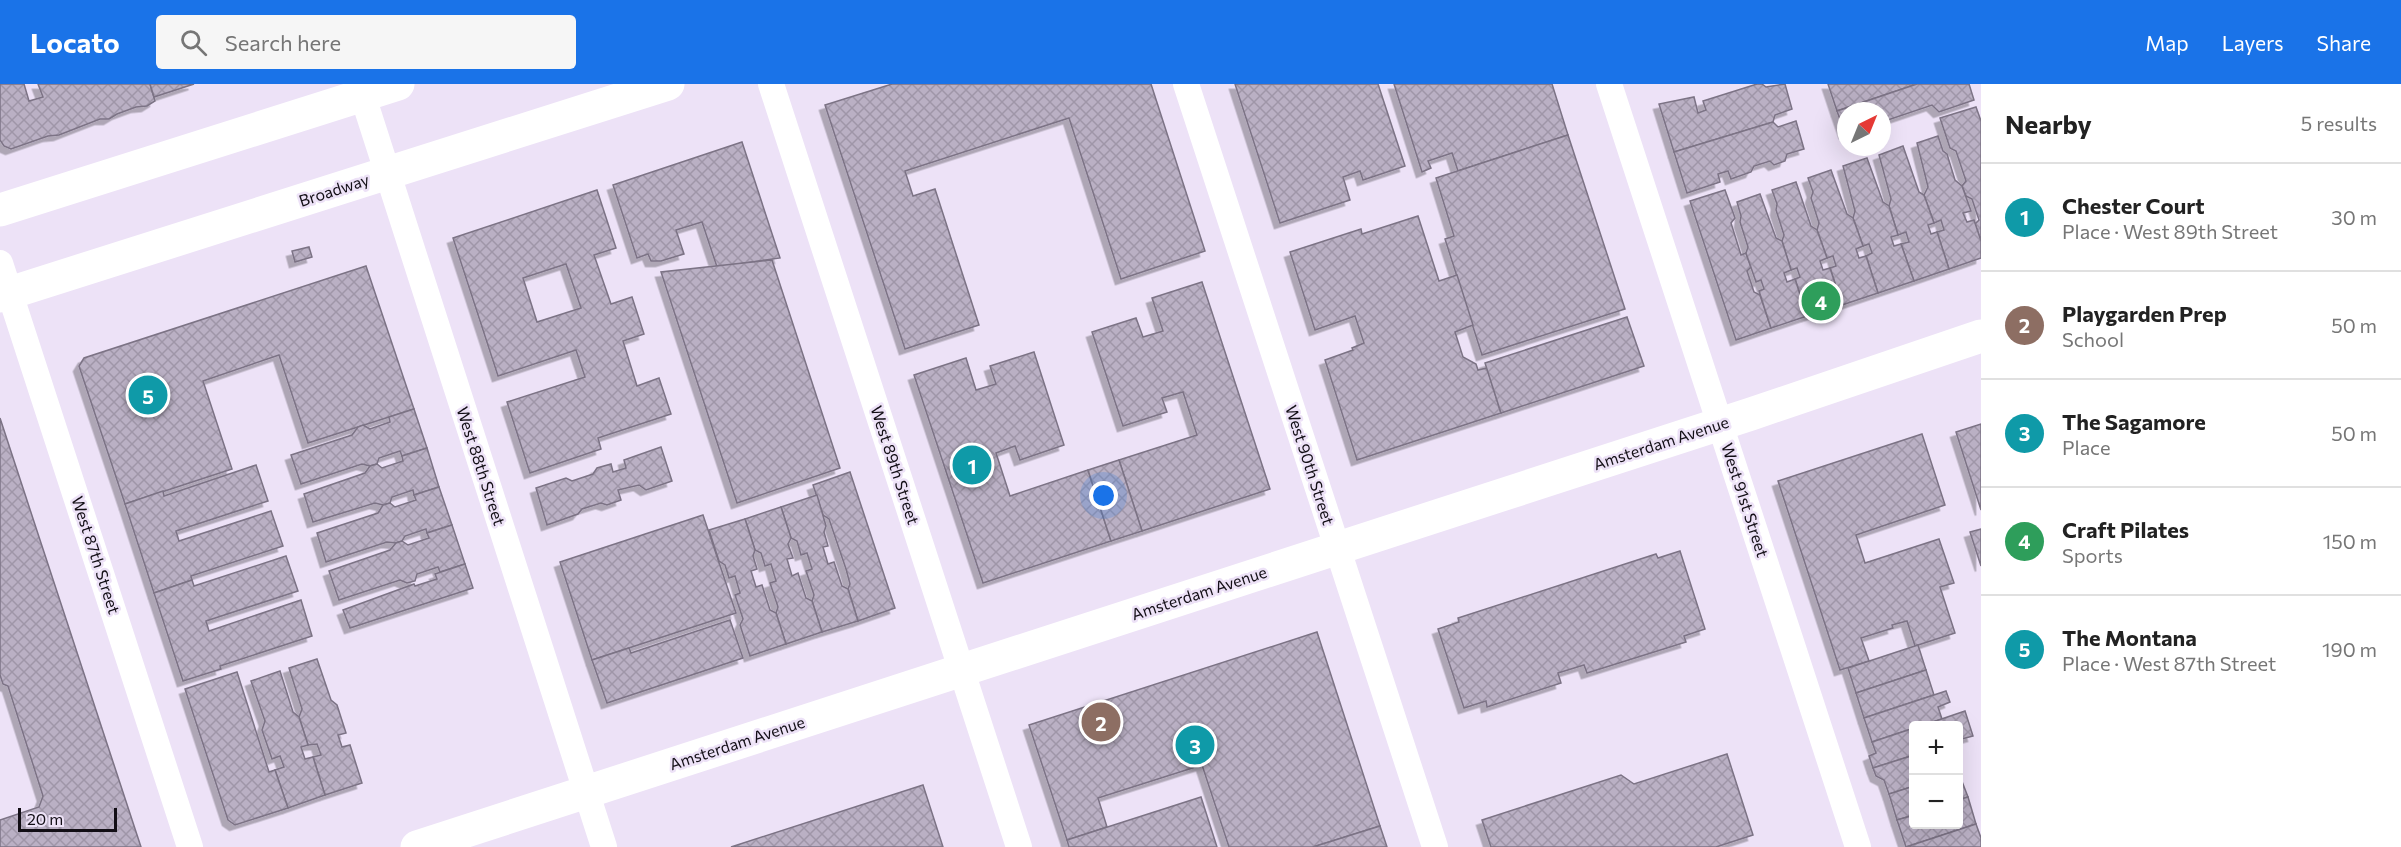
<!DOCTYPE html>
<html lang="en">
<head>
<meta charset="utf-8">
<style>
  body { margin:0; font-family:Commissioner,sans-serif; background:#f6f6f6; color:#222 }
  .controls { position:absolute; right:18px; bottom:18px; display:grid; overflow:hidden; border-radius:6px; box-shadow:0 6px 24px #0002 }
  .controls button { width:54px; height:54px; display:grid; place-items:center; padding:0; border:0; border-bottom:2px solid #e0e0e0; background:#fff; color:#222; font:30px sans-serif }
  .compass { position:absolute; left:1837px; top:18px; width:54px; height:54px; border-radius:50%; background:#fff; box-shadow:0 6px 24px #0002; rotate:43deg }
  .scale { position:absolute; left:18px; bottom:15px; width:99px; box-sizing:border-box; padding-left:6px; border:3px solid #120e15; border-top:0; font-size:16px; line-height:21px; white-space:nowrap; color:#120e15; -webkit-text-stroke:4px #ede2f7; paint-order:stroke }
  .you { position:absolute; left:1104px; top:412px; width:21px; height:21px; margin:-15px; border:4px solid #fff; border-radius:50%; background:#1a73e8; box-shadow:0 0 0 9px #1a73e833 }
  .badge { display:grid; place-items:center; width:39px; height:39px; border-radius:50%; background:#1a73e8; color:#fff; font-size:20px; font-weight:700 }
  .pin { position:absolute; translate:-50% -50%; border:3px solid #fff; box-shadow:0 2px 6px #0006 }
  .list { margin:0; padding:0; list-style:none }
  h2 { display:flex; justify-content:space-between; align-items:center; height:78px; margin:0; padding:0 24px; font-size:26px }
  h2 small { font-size:20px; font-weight:400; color:#767676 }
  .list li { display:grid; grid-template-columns:39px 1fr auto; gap:18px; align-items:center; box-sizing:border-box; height:108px; padding:0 24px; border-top:2px solid #e0e0e0 }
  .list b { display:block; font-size:22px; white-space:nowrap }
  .list p { margin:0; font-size:20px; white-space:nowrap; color:#767676 }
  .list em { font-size:20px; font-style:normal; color:#767676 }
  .icon { flex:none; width:33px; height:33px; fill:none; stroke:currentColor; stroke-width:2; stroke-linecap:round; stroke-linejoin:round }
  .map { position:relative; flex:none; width:1981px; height:763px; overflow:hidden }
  header { display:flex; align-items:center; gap:36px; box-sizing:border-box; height:84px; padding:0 30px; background:#1a73e8; color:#fff }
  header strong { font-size:28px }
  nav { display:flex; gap:33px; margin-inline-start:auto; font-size:21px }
  .search { width:420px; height:54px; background:#f6f6f6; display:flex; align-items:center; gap:15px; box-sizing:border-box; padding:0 21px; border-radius:6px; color:#767676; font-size:22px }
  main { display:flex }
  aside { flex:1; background:#fff }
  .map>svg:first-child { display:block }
  .building { fill:url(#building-cross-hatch); stroke:#7c7385; stroke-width:1.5; fill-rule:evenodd; filter:url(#shadow) }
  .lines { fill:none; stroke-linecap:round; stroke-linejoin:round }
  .street { stroke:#fff; stroke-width:26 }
  .primary { stroke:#fff; stroke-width:33 }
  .labels { text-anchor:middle; stroke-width:5; stroke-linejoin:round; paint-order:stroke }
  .street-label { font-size:16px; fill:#120e15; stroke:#ede2f7 }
</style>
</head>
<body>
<header>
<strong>Locato</strong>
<div class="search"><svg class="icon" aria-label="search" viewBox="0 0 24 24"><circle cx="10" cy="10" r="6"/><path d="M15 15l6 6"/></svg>Search here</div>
<nav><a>Map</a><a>Layers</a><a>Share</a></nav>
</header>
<main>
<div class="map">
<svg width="1981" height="763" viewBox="0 0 1981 763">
  <defs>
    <pattern id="building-cross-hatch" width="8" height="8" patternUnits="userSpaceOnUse" patternTransform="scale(1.5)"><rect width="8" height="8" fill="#bab0c4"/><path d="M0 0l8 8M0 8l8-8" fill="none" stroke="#9f96a8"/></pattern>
    <filter id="shadow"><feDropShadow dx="-5.5" dy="5.5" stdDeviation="0" flood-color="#0004"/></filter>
  </defs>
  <rect width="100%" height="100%" fill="#ede2f7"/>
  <g class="building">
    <path d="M0 0H24L29 17 43 13 38 0H150L155 17 147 22 136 23 117 30 109 35H100L59 51 48 52 11 65 4 62 0 56Z"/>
    <path d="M150 0H194L154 13Z"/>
    <path d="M892 0H1151L1205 167 1121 195 1069 34 905 87 913 112 935 105 979 241 905 265 825 21Z"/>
    <path d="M1235 0H1378L1405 82 1363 96 1360 87 1343 93 1350 116 1280 139Z"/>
    <path d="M1394 0H1552L1568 51 1458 87 1452 69 1428 77 1431 84 1422 88Z"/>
    <path d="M1757 0H1762L1766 3 1785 0 1792 25 1775 31 1773 38 1674 68 1659 20 1694 13 1698 29 1706 26 1703 17Z"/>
    <path d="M1828 0H1917L1837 27Z"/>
    <path d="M1917 0H1969L1974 16 1939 28 1932 21 1882 38V27H1846L1845 50 1837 27Z"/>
    <path d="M1976 23 1981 37V157L1975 140 1979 136 1972 115 1966 112 1962 102 1966 97 1956 67 1950 64 1940 34Z"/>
    <path d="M1796 37 1804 65 1787 70 1785 77 1774 81 1770 77 1754 82 1751 88 1731 95 1728 87 1718 90 1720 98 1687 109 1674 68 1773 38 1778 43Z"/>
    <path d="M1568 51 1625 225 1482 271 1445 155 1454 152 1436 94Z"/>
    <path d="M1938 52 1943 67 1947 70 1955 96 1962 102 1971 127 1963 129 1967 138 1974 136 1981 157V174L1949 185 1937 148 1944 146 1941 136 1934 139 1924 111 1928 103 1917 59Z"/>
    <path d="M742 58 780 174 717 183 702 138 676 146 684 170 661 177H651L648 170 637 174 613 101Z"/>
    <path d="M1903 62 1919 108 1924 111 1934 139 1928 141 1931 150 1937 148 1949 185 1914 197 1901 160 1909 158 1906 148 1898 151 1889 122 1891 115 1879 71Z"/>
    <path d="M1867 74 1883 118 1889 122 1898 151 1891 153 1894 162 1901 160 1914 197 1878 209 1866 172 1872 169 1869 160 1863 162 1853 134 1855 127 1843 82Z"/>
    <path d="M1831 86 1847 130 1853 134 1863 162 1856 165 1859 174 1866 172 1878 209 1842 221 1830 184 1836 182 1833 172 1827 174 1817 146 1819 139 1811 114 1813 108 1808 94Z"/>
    <path d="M1796 98 1811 142 1817 146 1827 174 1820 177 1823 186 1830 184 1842 221 1807 232 1795 195 1800 193 1797 184 1791 186 1782 157 1784 151 1776 126 1777 120 1772 106Z"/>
    <path d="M597 106 616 164 594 171 611 220 632 213 644 250 623 257 637 302 659 294 671 330 598 354 601 365 530 389 507 318 585 293 576 266 498 292 453 154ZM566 180 581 224 537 238 523 194Z"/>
    <path d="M1725 106 1735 134 1731 139 1741 171 1746 169 1751 183 1747 187 1754 208 1760 211 1771 244 1736 256 1690 117Z"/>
    <path d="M1760 110 1776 154 1782 157 1791 186 1784 189 1787 198 1795 195 1807 232 1771 244 1759 207 1764 205 1761 196 1756 198 1746 169 1748 163 1740 138 1741 132 1737 118Z"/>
    <path d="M1418 132 1439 197 1457 191 1473 241 1455 248 1463 273 1476 280 1478 286 1487 284 1501 329 1357 376 1325 276 1353 266 1352 264 1364 259 1355 232 1315 246 1290 168 1361 145 1362 150Z"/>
    <path d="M309 163 312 173 295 178 292 167Z"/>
    <path d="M772 176 840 384 737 419 661 188Z"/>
    <path d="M366 182 414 325 308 359 279 271 203 297 232 385 125 420 79 282 84 274Z"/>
    <path d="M1202 198 1270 405 1142 447 1119 376 1197 351 1183 308 1162 314 1167 328 1123 342 1092 248 1136 234 1143 253 1163 247 1152 214Z"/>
    <path d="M1627 233 1644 282 1501 329 1485 279Z"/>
    <path d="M1034 268 1064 361 1020 376 1015 362 996 369 1010 412 1088 386 1111 457 983 499 914 291 966 274 976 306 996 300 990 282Z"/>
    <path d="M414 325 427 364 402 372 400 367 379 374 377 380 370 382 362 380 301 400 291 371 352 351 358 343 363 341 370 345 390 338 389 333Z"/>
    <path d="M0 334 41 459 141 763H0V736L39 723 43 712 8 602 3 600 0 591Z"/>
    <path d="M1981 340V426L1956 348Z"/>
    <path d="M1922 350 1945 421 1856 451 1865 479 1939 455 1954 499 1940 503 1955 549 1915 562 1907 537 1892 541 1893 544 1861 554 1869 577 1840 586 1778 397Z"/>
    <path d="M661 363 672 397 646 406 639 401 618 406 621 416 607 421 601 419 582 425 578 430 547 441 536 404 566 394 572 397 593 390 597 384 611 380 613 388 626 384 624 376Z"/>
    <path d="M427 364 439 403 414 411 413 406 392 413 390 419 383 421 375 419 313 438 304 410 365 389 370 382 377 380 382 384 403 377 402 372Z"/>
    <path d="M1119 376 1142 447 1111 457 1088 386Z"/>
    <path d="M256 381 268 417 176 447 179 457 271 427 283 462 191 492 192 496 154 509 125 420 163 407 164 412Z"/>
    <path d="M850 388 895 524 858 537 848 505 850 500 846 485 829 435 823 431 813 401Z"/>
    <path d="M439 403 452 441 427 449 426 445 405 452 402 457 396 459 387 458 326 478 317 449 378 429 383 421 390 419 395 423 416 416 414 411Z"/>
    <path d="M817 411 826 442 824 448 828 462 823 463 828 480 834 478 842 502 848 505 858 537 822 548 812 517 814 511 806 487 812 485 807 469 801 471 797 457 791 454 781 423Z"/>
    <path d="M781 423 791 454 788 460 793 474 787 475 792 492 798 489 806 514 812 517 822 548 786 560 776 529 778 523 770 499 776 497 771 480 765 482 761 469 755 466 745 435Z"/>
    <path d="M703 431 736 529 592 576 560 478Z"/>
    <path d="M745 435 755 466 753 472 757 485 751 487 756 503 762 501 770 526 776 529 786 560 750 572 740 541 743 535 735 511 740 509 735 492 729 494 725 481 719 477 709 446Z"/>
    <path d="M452 441 465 480 440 488 438 483 417 490 415 497 407 499 400 496 339 516 329 487 390 466 396 459 402 457 408 461 429 454 427 449Z"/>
    <path d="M1981 445V482L1970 448Z"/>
    <path d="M1680 467 1705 545 1684 552 1686 558 1587 589 1584 581 1558 589 1561 599 1487 623 1486 617 1464 624 1438 545 1459 538 1458 534 1656 470 1658 474Z"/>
    <path d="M286 472 298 507 206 537 209 547 301 516 312 552 220 582 221 585 183 597 154 509 192 496 194 502Z"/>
    <path d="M465 480 473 504 350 544 343 526 414 500 415 502 437 495 435 490Z"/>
    <path d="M730 536 743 574 607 619 592 576 629 564 631 569Z"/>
    <path d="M1317 548 1380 742 1313 763H1229L1202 681 1098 714 1107 743 1067 756 1029 641Z"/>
    <path d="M1918 561 1926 586 1856 609 1848 584Z"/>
    <path d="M317 575 331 616 337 621 346 649 338 651 342 663 350 661 362 699 325 711 313 673 321 671 317 660 308 661 299 633 302 625 289 584Z"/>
    <path d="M1926 586 1934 611 1864 634 1856 609Z"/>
    <path d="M280 587 293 628 299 633 308 661 301 663 305 675 313 673 325 711 288 724 275 686 284 683 280 672 272 675 262 646 265 637 251 597Z"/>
    <path d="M237 588 269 688 275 686 288 724 235 741 228 736 185 605Z"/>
    <path d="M1946 607 1950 618 1938 623 1942 635 1921 642H1914V644L1872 658 1864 634Z"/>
    <path d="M1965 627 1973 652 1958 656V642H1921Z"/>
    <path d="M1914 644V671L1873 684 1869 672 1876 669 1872 658Z"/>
    <path d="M1727 670 1753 751 1716 763H1491L1482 736 1621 691 1634 700Z"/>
    <path d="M1914 671V702L1889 710 1884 696 1876 692 1873 684Z"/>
    <path d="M1958 687 1968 713 1958 716Z"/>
    <path d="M923 701 943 763H731Z"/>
    <path d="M1914 702V731L1897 736 1889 710Z"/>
    <path d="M1201 713 1217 763H1069L1067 756Z"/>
    <path d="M1968 713 1976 740 1906 763 1897 736 1914 731V740H1958V716Z"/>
    <path d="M1976 740 1981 754V763H1906Z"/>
    <path d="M1380 742 1387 763H1313Z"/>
  </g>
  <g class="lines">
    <g class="street">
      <path d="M359 0 604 763"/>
      <path d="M771 0 1019 763"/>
      <path d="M1186 0 1435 763"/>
      <path d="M1609 0 1858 763"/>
      <path d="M0 179 190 763"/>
    </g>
    <g class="primary">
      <path d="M0 126 398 0"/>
      <path d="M0 212 668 0"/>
      <path d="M417 763 1751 330 1981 252"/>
    </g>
  </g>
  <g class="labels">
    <g class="street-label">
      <text transform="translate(334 106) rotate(-18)" y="6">Broadway</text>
      <text transform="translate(1661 359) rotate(-18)" y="6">Amsterdam Avenue</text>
      <text transform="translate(895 381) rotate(72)" y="6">West 89th Street</text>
      <text transform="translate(1310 381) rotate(72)" y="6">West 90th Street</text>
      <text transform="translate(481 382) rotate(72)" y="6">West 88th Street</text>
      <text transform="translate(1745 416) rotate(72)" y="6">West 91st Street</text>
      <text transform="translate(96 471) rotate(72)" y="6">West 87th Street</text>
      <text transform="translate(1199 509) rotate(-18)" y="6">Amsterdam Avenue</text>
      <text transform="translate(737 659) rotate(-18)" y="6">Amsterdam Avenue</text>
    </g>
  </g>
</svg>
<div class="controls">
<button>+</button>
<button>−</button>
</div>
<svg class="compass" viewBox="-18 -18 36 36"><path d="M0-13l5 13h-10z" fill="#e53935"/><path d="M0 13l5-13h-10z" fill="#767676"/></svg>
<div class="scale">20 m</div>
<div class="you"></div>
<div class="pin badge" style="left:972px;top:381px;background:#0f9aa8">1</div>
<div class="pin badge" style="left:1101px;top:638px;background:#8d6e63">2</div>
<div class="pin badge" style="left:1195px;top:661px;background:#0f9aa8">3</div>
<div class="pin badge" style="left:1821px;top:217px;background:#2e9e5b">4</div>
<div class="pin badge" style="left:148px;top:311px;background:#0f9aa8">5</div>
</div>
<aside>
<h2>Nearby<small>5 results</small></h2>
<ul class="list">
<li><span class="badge" style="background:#0f9aa8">1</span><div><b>Chester Court</b><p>Place · West 89th Street</p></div><em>30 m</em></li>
<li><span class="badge" style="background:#8d6e63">2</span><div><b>Playgarden Prep</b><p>School</p></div><em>50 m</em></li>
<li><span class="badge" style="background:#0f9aa8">3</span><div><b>The Sagamore</b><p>Place</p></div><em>50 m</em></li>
<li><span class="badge" style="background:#2e9e5b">4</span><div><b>Craft Pilates</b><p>Sports</p></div><em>150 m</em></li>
<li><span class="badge" style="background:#0f9aa8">5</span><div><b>The Montana</b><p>Place · West 87th Street</p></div><em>190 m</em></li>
</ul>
</aside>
</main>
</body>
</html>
